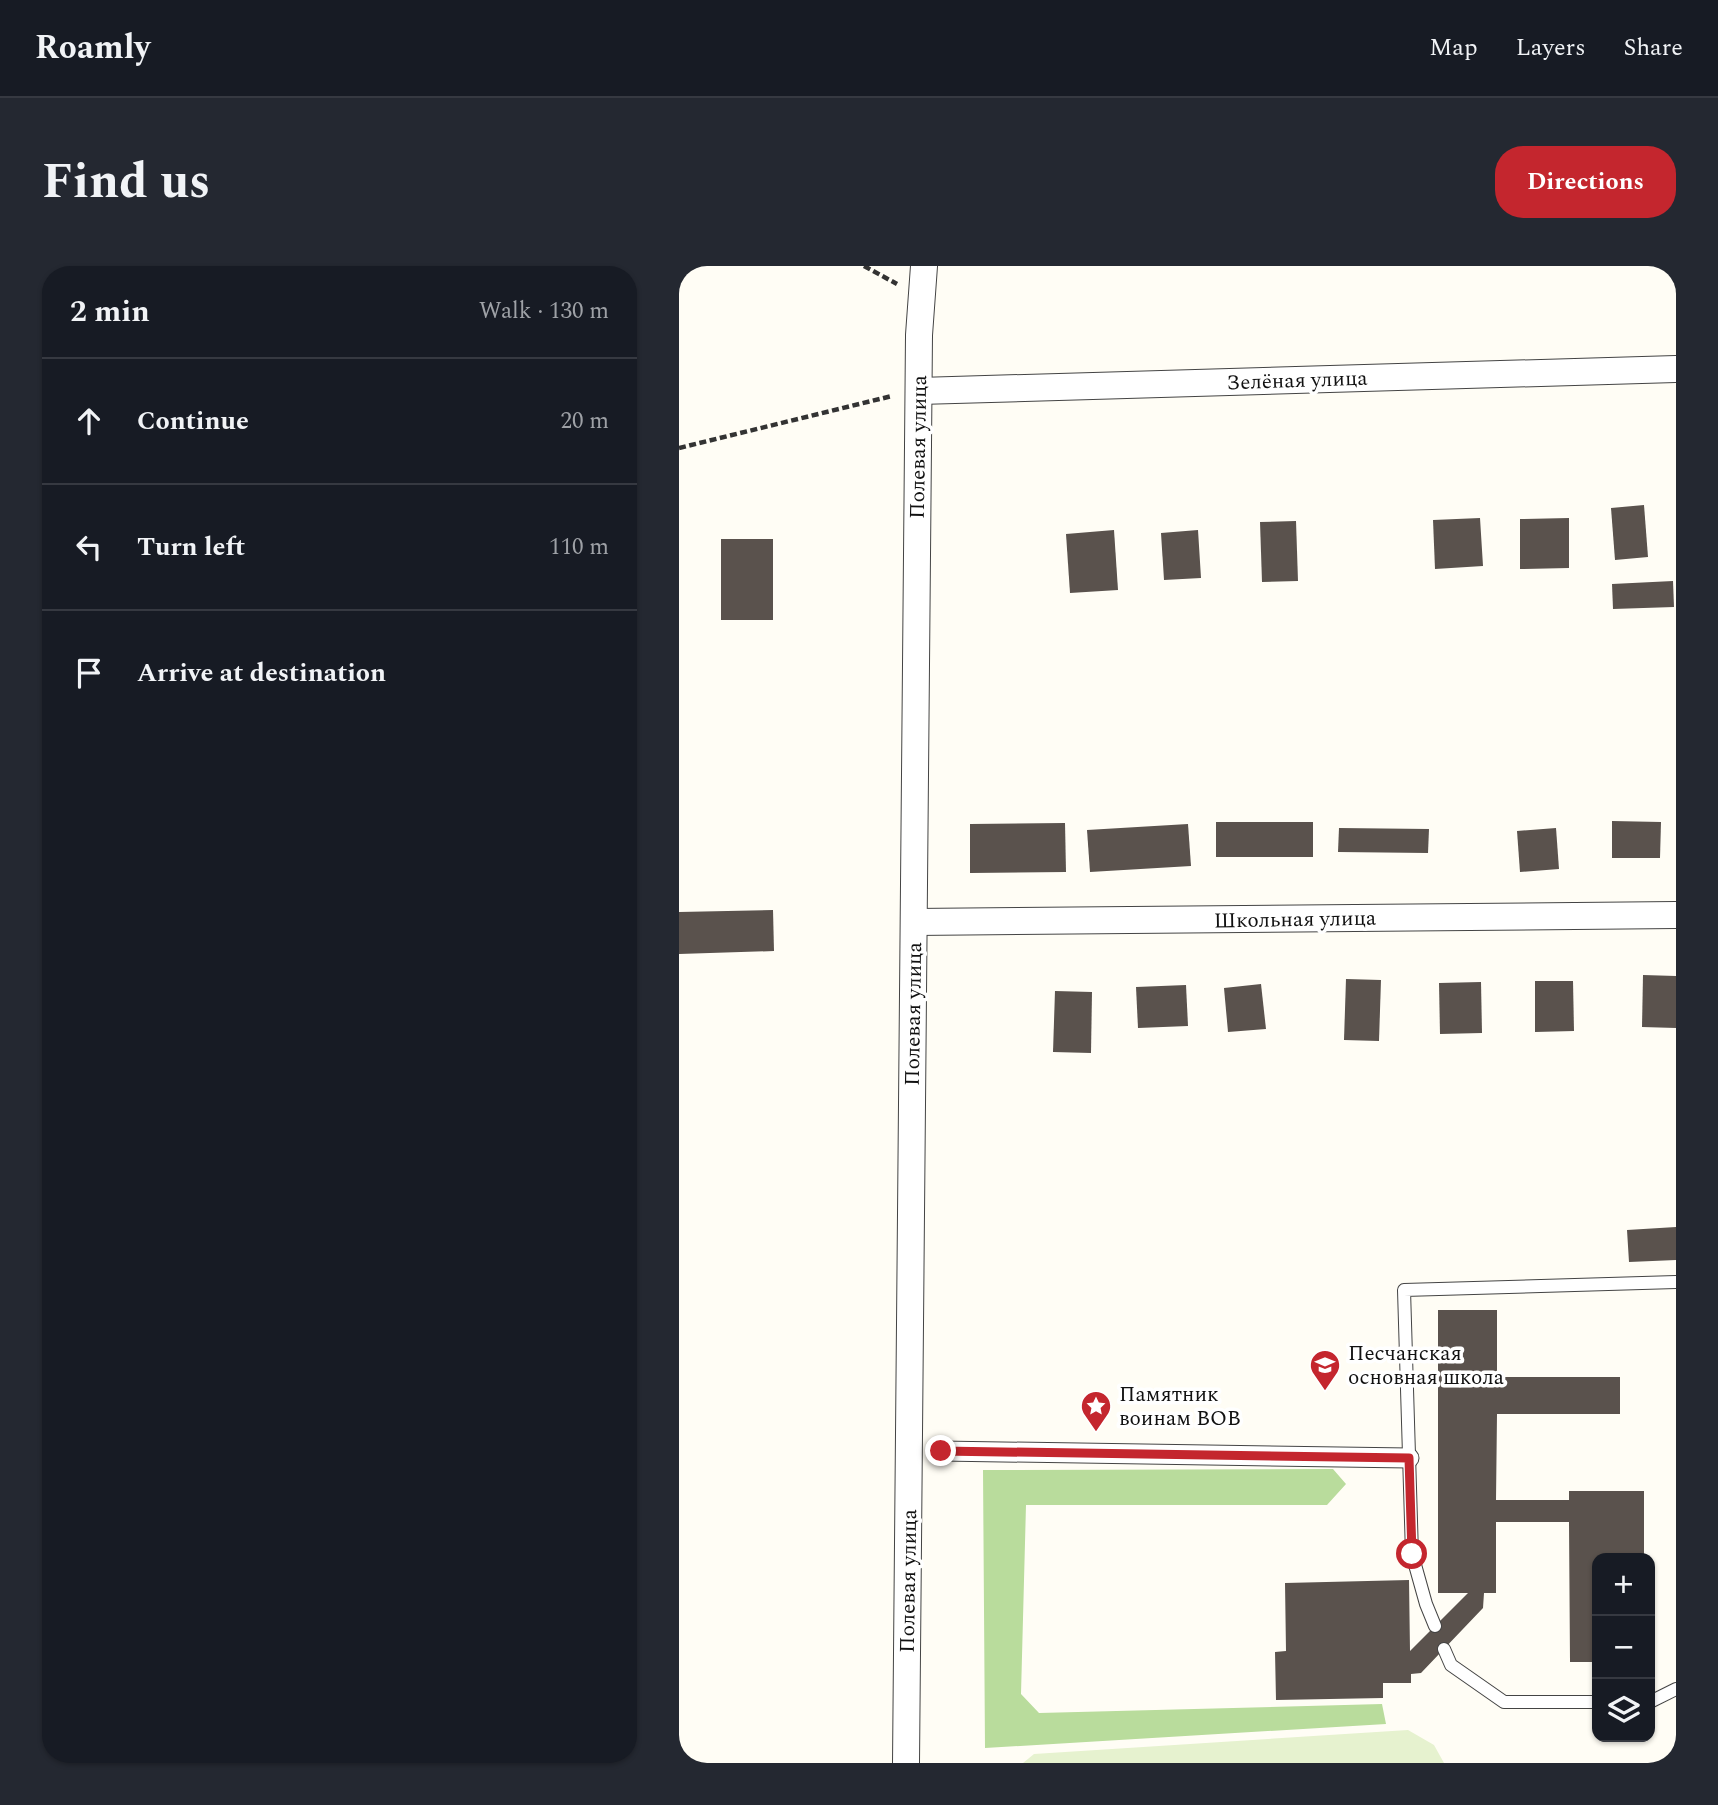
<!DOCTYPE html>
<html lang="en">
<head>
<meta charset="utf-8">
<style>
  body { margin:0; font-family:Spectral,serif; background:#242831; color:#f1f3f6 }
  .controls { position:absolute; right:21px; bottom:21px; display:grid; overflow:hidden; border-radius:14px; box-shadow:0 2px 5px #0004 }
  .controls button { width:63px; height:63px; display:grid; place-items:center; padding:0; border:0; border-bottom:2px solid #363941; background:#171b24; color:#f1f3f6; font:35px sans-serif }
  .stop { position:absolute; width:21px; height:21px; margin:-16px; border:5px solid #c4262e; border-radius:50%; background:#fff }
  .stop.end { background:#c4262e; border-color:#fff; box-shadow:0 2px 7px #0008 }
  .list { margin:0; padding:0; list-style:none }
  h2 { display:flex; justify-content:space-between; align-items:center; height:91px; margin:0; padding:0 28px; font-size:30px }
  h2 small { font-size:23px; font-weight:400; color:#9ea1a6 }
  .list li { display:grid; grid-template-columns:46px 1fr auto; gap:21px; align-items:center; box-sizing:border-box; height:126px; padding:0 28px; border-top:2px solid #363941 }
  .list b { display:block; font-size:26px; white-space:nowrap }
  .list em { font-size:23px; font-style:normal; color:#9ea1a6 }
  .icon { flex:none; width:38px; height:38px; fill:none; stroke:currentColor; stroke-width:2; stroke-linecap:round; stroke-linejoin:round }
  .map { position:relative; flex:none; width:997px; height:1497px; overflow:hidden; border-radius:28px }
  header { display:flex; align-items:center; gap:42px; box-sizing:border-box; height:98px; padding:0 35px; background:#171b24; border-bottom:2px solid #363941 }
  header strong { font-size:33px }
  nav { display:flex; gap:38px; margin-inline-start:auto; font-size:24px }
  .intro { display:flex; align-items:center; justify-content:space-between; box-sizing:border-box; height:168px; padding:0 42px }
  h1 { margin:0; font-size:49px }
  .button { padding:18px 32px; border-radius:28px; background:#c4262e; color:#fff; font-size:24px; font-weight:700 }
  main { display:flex; gap:42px; padding:0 42px }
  aside { flex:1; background:#171b24; border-radius:28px; box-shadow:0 2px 5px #0004 }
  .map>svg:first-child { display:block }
  .forest { fill:#b9dc9c }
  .pitch { fill:#e6f2cf }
  .building { fill:#5a524d }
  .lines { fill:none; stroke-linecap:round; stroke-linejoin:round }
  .service-casing { stroke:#444; stroke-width:14 }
  .pedestrian-casing { stroke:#444; stroke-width:21 }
  .minor-casing { stroke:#444; stroke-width:28 }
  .path { stroke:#333; stroke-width:4.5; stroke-dasharray:7 3.5; stroke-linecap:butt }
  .service { stroke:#fff; stroke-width:12 }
  .pedestrian { stroke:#fff; stroke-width:19 }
  .minor { stroke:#fff; stroke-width:26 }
  .route { stroke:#c4262e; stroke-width:9 }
  .labels { text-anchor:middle; stroke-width:7; stroke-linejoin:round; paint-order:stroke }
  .street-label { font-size:21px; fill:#111; stroke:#fff }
  .poi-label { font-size:21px; fill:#111; stroke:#fff; text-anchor:start }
</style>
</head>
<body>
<header>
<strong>Roamly</strong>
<nav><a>Map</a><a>Layers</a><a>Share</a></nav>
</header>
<div class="intro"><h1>Find us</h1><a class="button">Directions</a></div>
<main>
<aside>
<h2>2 min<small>Walk · 130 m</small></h2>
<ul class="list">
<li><svg class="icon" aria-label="ahead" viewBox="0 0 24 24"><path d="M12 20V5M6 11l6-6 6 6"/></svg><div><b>Continue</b></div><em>20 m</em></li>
<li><svg class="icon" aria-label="left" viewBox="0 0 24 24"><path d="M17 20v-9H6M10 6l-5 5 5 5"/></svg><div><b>Turn left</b></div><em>110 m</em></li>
<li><svg class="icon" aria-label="arrive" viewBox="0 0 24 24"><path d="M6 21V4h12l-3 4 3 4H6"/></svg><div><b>Arrive at destination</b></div></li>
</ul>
</aside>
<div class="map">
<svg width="997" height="1497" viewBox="0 0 997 1497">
  <rect width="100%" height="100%" fill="#fffdf5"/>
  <path class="forest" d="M654 1203 667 1218 648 1239H347L342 1428 360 1447 703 1438 707 1458 306 1482 304 1204Z"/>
  <path class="pitch" d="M729 1464 755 1479 765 1497H344L355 1488Z"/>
  <g class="building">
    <path d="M965 239 969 291 936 294 932 242Z"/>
    <path d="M801 252 804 300 756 303 754 254Z"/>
    <path d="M890 252V302L841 303V253Z"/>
    <path d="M617 255 619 315 583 316 581 256Z"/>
    <path d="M435 264 439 324 391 327 387 268Z"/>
    <path d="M519 264 522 312 485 314 482 267Z"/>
    <rect x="42" y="273" width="52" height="81"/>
    <path d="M994 315 995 341 934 343 933 318Z"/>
    <path d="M933 555 982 556 981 592H933Z"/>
    <rect x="537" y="556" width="97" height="35"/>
    <path d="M386 557 387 606 291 607V558Z"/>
    <path d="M509 558 512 600 411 606 408 564Z"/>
    <path d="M660 562 750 563 749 587 659 586Z"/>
    <path d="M877 562 880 603 841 606 838 565Z"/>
    <path d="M94 644 95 685 0 688V646Z"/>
    <path d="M964 709 997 710V762L963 761Z"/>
    <path d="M667 713 702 714 700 775 665 774Z"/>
    <path d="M856 715H894L895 765 856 766Z"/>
    <path d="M802 716 803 767 761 768 760 717Z"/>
    <path d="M582 718 587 763 549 766 545 722Z"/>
    <path d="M507 719 509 760 459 762 457 721Z"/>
    <path d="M376 725 413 726 412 787 374 786Z"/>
    <path d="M997 961V994L950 996 948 964Z"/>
    <path d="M759 1044H818V1111H941V1148H818L817 1234H890V1225H965V1292H918V1396H891L890 1256H817V1327H805L804 1342 742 1407 732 1408V1417H704V1432L597 1434 596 1386 607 1385 606 1317 730 1314 731 1385 789 1327H759Z"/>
  </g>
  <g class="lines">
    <g class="service-casing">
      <g id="service">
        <path d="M756 1360 747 1338 733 1288 725 1024 997 1016"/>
        <path d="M765 1383 772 1399 825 1436H918"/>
        <path d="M971 1436 997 1423"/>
      </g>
    </g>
    <g class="pedestrian-casing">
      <path id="pedestrian" d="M262 1185 730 1192"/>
    </g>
    <g class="minor-casing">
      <g id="minor">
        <path d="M240 125 997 103"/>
        <path d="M235 656 997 649"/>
        <path d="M227 1497 240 69 245 0"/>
      </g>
    </g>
    <g class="path">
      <path d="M185 0 218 18"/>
      <path d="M0 182 213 130"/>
    </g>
    <use href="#service" class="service"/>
    <use href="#pedestrian" class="pedestrian"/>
    <use href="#minor" class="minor"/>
  </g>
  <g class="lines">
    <path class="route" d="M262 1185 730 1192 733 1288"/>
  </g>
  <defs>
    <g id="school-pin" transform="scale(1.575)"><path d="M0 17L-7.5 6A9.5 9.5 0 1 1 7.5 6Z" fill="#c4262e" stroke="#fff"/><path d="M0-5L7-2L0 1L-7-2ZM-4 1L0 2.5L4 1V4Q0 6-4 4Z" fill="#fff"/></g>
    <g id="sight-pin" transform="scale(1.575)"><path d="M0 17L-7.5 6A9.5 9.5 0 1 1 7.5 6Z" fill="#c4262e" stroke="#fff"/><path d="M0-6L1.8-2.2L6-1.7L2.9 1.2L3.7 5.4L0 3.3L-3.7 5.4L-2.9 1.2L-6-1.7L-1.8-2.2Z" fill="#fff"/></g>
  </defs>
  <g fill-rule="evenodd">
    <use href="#school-pin" x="646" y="1099"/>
    <use href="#sight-pin" x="417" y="1140"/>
  </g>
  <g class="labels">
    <g class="street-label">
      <text transform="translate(618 114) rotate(-2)" y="7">Зелёная улица</text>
      <text transform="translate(239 181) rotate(-89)" y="7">Полевая улица</text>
      <text transform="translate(616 653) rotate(-1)" y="7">Школьная улица</text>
      <text transform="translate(234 748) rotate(-89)" y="7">Полевая улица</text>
      <text transform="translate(229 1315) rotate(-89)" y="7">Полевая улица</text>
    </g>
    <g class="poi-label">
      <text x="669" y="1094">Песчанская<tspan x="669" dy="24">основная школа</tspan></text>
      <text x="440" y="1135">Памятник<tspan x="440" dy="24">воинам ВОВ</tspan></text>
    </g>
  </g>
</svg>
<div class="controls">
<button>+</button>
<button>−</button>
<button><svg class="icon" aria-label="layers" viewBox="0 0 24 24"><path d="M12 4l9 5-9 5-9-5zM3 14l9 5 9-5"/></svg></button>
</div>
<div class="stop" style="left:733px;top:1288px"></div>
<div class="stop end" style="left:262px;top:1185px"></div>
</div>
</main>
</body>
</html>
